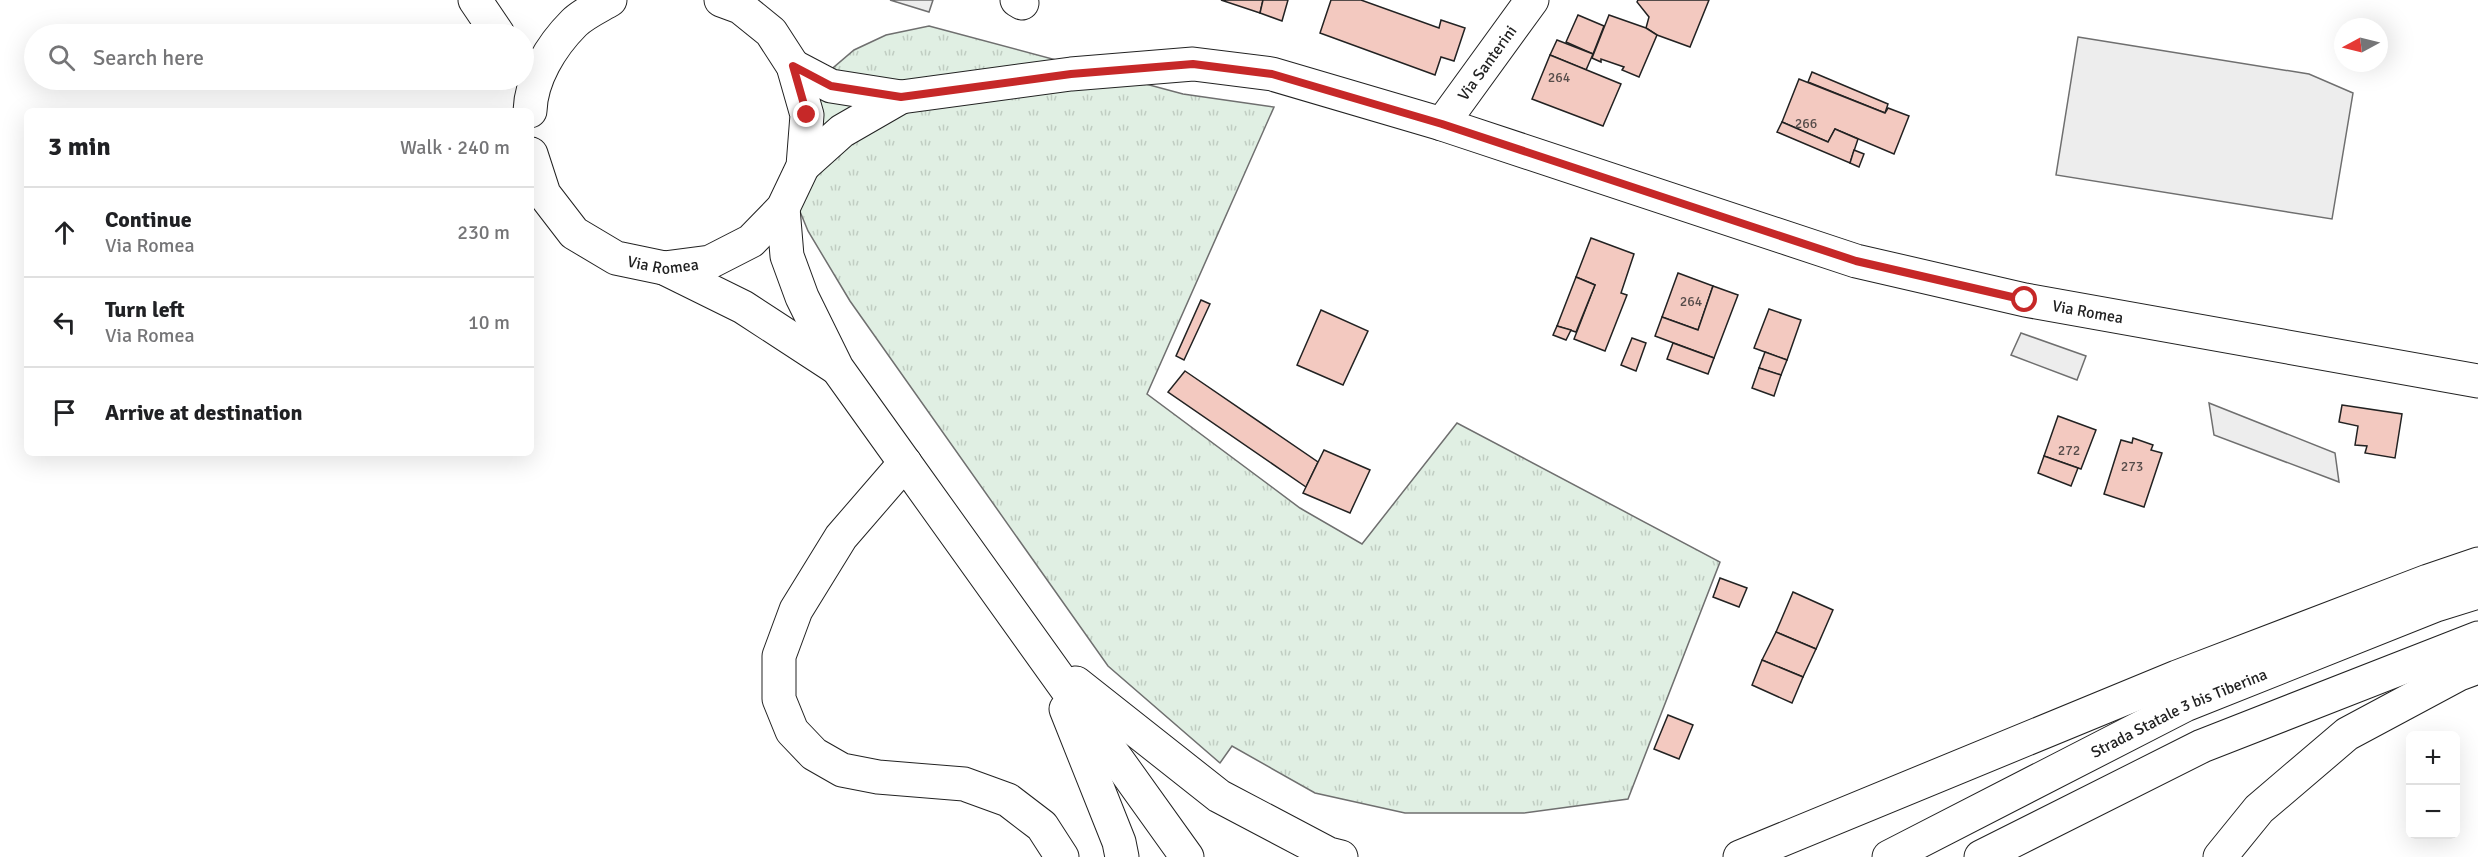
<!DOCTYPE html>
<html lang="en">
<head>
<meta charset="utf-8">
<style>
  body { margin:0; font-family:Signika,sans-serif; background:#f2f2f2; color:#202124 }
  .controls { position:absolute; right:18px; bottom:18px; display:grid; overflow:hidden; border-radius:9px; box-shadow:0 6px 24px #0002 }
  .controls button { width:54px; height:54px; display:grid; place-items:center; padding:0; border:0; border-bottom:2px solid #e0e0e0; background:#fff; color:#202124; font:30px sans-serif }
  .compass { position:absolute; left:2334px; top:18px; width:54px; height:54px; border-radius:50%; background:#fff; box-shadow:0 6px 24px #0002; rotate:263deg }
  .stop { position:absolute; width:18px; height:18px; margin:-14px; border:4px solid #c62828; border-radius:50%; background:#fff }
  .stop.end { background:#c62828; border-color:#fff; box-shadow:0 2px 6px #0008 }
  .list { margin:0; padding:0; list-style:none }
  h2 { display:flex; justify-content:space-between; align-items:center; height:78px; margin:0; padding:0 24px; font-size:26px }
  h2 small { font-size:20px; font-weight:400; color:#757577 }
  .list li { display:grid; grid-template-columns:39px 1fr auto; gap:18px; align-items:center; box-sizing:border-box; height:90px; padding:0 24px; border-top:2px solid #e0e0e0 }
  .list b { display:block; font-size:22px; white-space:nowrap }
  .list p { margin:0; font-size:20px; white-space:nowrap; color:#757577 }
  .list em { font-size:20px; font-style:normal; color:#757577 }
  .icon { flex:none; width:33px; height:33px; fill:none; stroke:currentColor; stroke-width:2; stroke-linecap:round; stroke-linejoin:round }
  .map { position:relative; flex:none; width:2478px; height:857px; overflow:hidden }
  .search { position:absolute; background:#fff; box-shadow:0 6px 24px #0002; left:24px; top:24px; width:510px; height:66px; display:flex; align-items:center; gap:15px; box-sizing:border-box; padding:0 21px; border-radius:33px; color:#757577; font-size:22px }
  .panel { position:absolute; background:#fff; box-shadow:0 6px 24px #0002; left:24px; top:108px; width:510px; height:348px; border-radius:9px }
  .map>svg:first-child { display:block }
  .grass { fill:url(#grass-tufts); stroke:#6f6f6f; stroke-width:1.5 }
  .parking { fill:#ededed; stroke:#6f6f6f; stroke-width:1.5 }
  .building { fill:#f3c9c0; stroke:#222; stroke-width:1.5 }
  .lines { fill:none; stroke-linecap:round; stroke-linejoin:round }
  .street-casing { stroke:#222; stroke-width:35 }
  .secondary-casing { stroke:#222; stroke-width:35 }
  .highway-casing { stroke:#222; stroke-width:35 }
  .street { stroke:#fff; stroke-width:33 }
  .secondary { stroke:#fff; stroke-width:33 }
  .highway { stroke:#fff; stroke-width:33 }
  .route { stroke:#c62828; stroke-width:8 }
  .labels { text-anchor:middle; stroke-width:4.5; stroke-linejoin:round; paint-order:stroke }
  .number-label { font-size:14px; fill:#564c4a }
  .street-label { font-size:16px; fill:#222; stroke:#fff }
</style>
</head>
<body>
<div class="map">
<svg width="2478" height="857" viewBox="0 0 2478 857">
  <defs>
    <pattern id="grass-tufts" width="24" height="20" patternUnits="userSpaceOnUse" patternTransform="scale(1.5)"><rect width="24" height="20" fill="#e0efe3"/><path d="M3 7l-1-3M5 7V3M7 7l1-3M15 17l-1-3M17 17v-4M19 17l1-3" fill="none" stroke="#c0cdc2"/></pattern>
  </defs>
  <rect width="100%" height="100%" fill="#fff"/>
  <path class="grass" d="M929 26 1183 94 1274 107 1147 394 1300 508 1362 544 1457 423 1720 562 1628 799 1524 813H1405L1315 793 1232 746 1220 763 1108 666 850 301 808 231 787 180 820 79 854 50 886 35Z"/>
  <g class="parking">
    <path d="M890 0H933L929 12Z"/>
    <path d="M2078 37 2309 74 2353 93 2332 219 2056 175Z"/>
    <path d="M2021 333 2086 356 2077 380 2011 355Z"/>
    <path d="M2209 403 2335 453 2339 482 2214 435Z"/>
  </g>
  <g class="building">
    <path d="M1221 0H1263L1260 13Z"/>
    <path d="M1263 0H1288L1282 21 1260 13Z"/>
    <path d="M1331 0H1361L1439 28 1441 20 1465 28 1454 61 1441 57 1435 75 1320 33Z"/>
    <path d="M1638 0H1709L1690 47 1657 35 1646 28 1649 17 1637 2Z"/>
    <path d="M1578 15 1604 26 1593 54 1566 42Z"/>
    <path d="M1609 15 1646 28 1657 35 1639 77 1622 70 1624 67 1601 59V62L1592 58Z"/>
    <path d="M1557 40 1593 54 1586 70 1550 55Z"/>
    <path d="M1550 55 1621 84 1603 126 1532 99Z"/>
    <path d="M1812 72 1888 104 1885 113 1808 82Z"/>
    <path d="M1799 79 1885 113 1888 108 1909 116 1894 154 1835 129 1828 142 1782 122Z"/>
    <path d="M1782 122 1828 142 1835 129 1858 139 1850 163 1777 132Z"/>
    <path d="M1854 150 1864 154 1859 167 1850 163Z"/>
    <path d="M1591 238 1634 254 1621 293 1627 295 1605 351 1574 339 1595 285 1576 277Z"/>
    <path d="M1678 273 1713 286 1698 330 1662 317Z"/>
    <path d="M1576 277 1595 285 1576 332 1557 326Z"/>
    <path d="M1713 286 1738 295 1714 358 1655 336 1662 317 1698 330Z"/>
    <path d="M1201 300 1210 304 1184 360 1176 356Z"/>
    <path d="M1769 309 1801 320 1787 360 1754 348Z"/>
    <path d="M1321 310 1368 331 1343 385 1297 365Z"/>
    <path d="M1557 326 1571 330 1566 340 1553 335Z"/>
    <path d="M1632 338 1646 343 1636 371 1621 365Z"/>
    <path d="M1673 343 1714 358 1708 374 1667 359Z"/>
    <path d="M1765 352 1787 360 1781 375 1759 368Z"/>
    <path d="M1759 368 1781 375 1774 396 1752 388Z"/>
    <path d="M1185 371 1318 462 1306 487 1168 392Z"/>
    <path d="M2342 405 2402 414 2395 458 2365 453 2367 446 2355 445 2358 426 2339 422Z"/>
    <path d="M2058 416 2096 430 2081 469 2044 456Z"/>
    <path d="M2133 438 2153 445 2151 450 2162 453 2144 507 2104 494 2121 440 2132 443Z"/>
    <path d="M1324 450 1370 470 1350 513 1303 493Z"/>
    <path d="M2044 456 2078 468 2071 486 2038 473Z"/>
    <path d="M1720 578 1747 588 1739 607 1713 597Z"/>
    <path d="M1793 592 1833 610 1816 649 1776 632Z"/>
    <path d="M1776 632 1816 649 1803 677 1762 660Z"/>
    <path d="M1762 660 1803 677 1792 703 1752 685Z"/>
    <path d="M1668 715 1693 725 1679 759 1654 749Z"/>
  </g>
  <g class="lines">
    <g class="street-casing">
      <g id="street">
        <path d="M1017 0 1022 3"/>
        <path id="s1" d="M1442 124 1532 0"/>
        <path d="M905 463 841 537 796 610 779 656V699L792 731 814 754 842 770 878 777 964 784 1008 800 1042 826 1062 857"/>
      </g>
    </g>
    <g class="secondary-casing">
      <g id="secondary">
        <path d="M475 0 498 34"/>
        <path id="s2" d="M793 66 831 86 901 97 1071 74 1193 64 1272 74 1442 124 1856 261 2025 300 2478 381"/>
        <path d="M530 111C531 79 551 46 574 23 583 14 598 7 610 0"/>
        <path id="s3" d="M531 154 544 194 574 233 616 258 664 268 710 262 751 241 783 208 803 166 807 115 793 66 771 32 740 7 721 0"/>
        <path d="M803 166 842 131 901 97"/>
        <path d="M783 208 787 256 802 297 837 368 905 463"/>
        <path d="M664 268 743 307 835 367"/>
      </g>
    </g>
    <g class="highway-casing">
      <g id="highway">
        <path d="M905 463 1187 857"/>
        <path d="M1076 683 1219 796 1329 854 1341 857"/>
        <path d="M1066 709 1119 842 1122 857"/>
        <path d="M1740 857 2177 677 2428 581 2478 564"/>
        <path id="s4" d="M1889 857 2185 705 2436 605 2478 592"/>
        <path d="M1981 857 2202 746 2478 638"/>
        <path d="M2220 857 2259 809 2347 734 2459 674 2478 667"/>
      </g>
    </g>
    <use href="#street" class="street"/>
    <use href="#secondary" class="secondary"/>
    <use href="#highway" class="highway"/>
  </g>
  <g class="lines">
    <path class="route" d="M807 115 793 66 831 86 901 97 1071 74 1193 64 1272 74 1442 124 1856 261 2025 300"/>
  </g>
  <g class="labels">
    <g class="number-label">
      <text x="1559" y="82">264</text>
      <text x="1806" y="128">266</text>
      <text x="1691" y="306">264</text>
      <text x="2069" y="455">272</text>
      <text x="2132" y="471">273</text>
    </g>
    <g class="street-label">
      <text dy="6" stroke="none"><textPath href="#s1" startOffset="76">Via Santerini</textPath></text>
      <text dy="6" stroke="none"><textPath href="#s3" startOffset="188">Via Romea</textPath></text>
      <text dy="6" stroke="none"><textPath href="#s2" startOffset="1338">Via Romea</textPath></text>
      <text dy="6" stroke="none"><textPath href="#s4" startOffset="324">Strada Statale 3 bis Tiberina</textPath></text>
    </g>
  </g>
</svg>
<div class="controls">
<button>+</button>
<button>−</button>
</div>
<svg class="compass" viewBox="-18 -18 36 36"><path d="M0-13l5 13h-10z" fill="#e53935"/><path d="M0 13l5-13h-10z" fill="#757577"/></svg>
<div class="stop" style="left:2025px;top:300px"></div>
<div class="stop end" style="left:807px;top:115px"></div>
<div class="search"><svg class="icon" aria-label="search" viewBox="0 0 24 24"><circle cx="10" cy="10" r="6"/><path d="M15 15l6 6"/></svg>Search here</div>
<section class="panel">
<h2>3 min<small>Walk · 240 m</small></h2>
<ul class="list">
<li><svg class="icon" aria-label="ahead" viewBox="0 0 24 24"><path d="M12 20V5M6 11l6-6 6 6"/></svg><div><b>Continue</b><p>Via Romea</p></div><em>230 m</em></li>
<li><svg class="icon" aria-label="left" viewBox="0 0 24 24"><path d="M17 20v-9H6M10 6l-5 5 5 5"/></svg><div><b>Turn left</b><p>Via Romea</p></div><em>10 m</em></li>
<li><svg class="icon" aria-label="arrive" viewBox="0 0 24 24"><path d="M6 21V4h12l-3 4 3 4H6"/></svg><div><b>Arrive at destination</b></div></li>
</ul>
</section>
</div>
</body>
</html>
